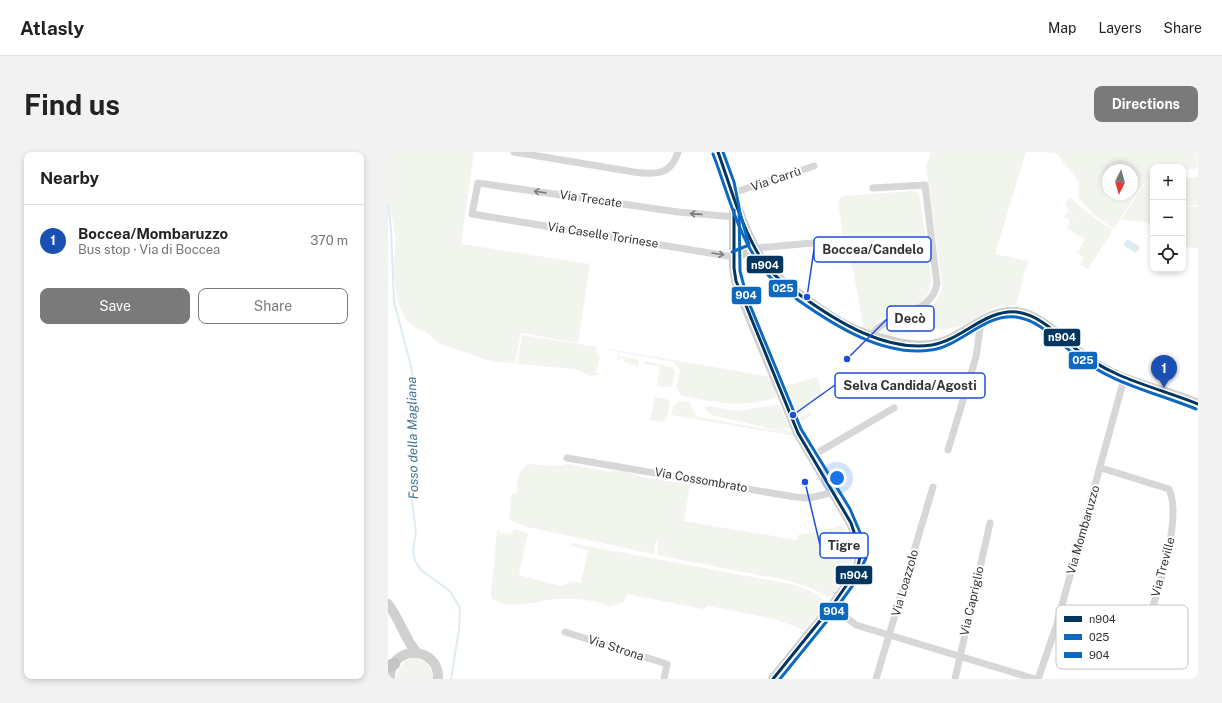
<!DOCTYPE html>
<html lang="en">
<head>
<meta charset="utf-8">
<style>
  body { margin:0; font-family:"Public Sans",sans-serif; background:#f2f2f2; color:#222 }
  .controls { position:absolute; right:12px; top:12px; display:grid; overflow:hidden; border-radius:8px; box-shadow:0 2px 6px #0003 }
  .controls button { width:36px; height:36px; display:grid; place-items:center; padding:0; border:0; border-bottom:1px solid #e0e0e0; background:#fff; color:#222; font:20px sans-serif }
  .compass { position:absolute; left:714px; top:12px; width:36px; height:36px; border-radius:50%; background:#fff; box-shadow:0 2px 6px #0003; rotate:185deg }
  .you { position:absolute; left:449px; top:326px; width:14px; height:14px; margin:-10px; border:3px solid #fff; border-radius:50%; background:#1a73e8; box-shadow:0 0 0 6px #1a73e833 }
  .badge { display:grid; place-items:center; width:26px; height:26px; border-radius:50%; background:#7a7a7a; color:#fff; font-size:13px; font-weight:700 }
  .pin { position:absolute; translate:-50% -33px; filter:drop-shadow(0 1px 2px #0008) }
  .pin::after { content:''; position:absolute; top:21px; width:14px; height:12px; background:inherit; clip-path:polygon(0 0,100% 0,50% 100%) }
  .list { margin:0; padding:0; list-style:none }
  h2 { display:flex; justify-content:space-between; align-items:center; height:52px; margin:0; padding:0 16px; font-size:17px }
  h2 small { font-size:13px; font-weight:400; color:#767676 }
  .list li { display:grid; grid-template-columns:26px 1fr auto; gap:12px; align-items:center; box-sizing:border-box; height:72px; padding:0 16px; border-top:1px solid #e0e0e0 }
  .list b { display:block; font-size:15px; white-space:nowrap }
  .list p { margin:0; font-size:13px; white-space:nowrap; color:#767676 }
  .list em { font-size:13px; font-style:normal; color:#767676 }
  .actions { display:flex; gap:8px; padding:12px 16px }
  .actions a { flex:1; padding:9px 0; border:1px solid #7a7a7a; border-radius:8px; text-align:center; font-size:14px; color:#7a7a7a }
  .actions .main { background:#7a7a7a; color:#fff }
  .icon { flex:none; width:22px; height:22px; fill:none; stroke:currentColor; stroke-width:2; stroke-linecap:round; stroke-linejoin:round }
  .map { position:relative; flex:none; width:810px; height:527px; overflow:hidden; border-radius:8px }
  header { display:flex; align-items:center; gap:24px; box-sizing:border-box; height:56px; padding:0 20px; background:#fff; border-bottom:1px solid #e0e0e0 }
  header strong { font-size:19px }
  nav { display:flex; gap:22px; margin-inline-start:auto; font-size:14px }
  .intro { display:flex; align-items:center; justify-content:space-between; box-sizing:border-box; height:96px; padding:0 24px }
  h1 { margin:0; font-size:28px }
  .button { padding:10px 18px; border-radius:8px; background:#7a7a7a; color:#fff; font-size:14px; font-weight:700 }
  main { display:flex; gap:24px; padding:0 24px }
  aside { flex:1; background:#fff; border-radius:8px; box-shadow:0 2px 6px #0003 }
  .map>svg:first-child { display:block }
  .green { fill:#f1f5ed; fill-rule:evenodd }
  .water { fill:#ddebf3 }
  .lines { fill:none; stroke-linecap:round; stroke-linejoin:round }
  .stream { stroke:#ddebf3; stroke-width:2 }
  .street { stroke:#d7d7d7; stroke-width:7 }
  .secondary { stroke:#d0d0d0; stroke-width:10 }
  .highway { stroke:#c4c4c4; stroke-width:12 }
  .bus-1-casing { stroke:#fff; stroke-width:6 }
  .bus-2-casing { stroke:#fff; stroke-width:6 }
  .bus-3-casing { stroke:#fff; stroke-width:6 }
  .bus-1 { stroke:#00365f; stroke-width:3 }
  .bus-2 { stroke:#0c69bf; stroke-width:3 }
  .bus-3 { stroke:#0c69bf; stroke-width:3 }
  .oneway { stroke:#7d7d7d }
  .labels { text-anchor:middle; stroke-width:4; stroke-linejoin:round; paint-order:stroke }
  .street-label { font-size:12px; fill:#333; stroke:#fff }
  .water-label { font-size:13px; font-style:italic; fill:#3f7597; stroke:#fff }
  .key { fill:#fff; stroke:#c2c2c2; stroke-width:1 }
  .key-label { font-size:11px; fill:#333 }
  .leader { fill:none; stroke:#1d4ed8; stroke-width:1.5 }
  .callout-dot { fill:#1d4ed8; stroke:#fff; stroke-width:1.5 }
  .callout { fill:#fff; stroke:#1d4ed8; stroke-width:1.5 }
  .callout-label { font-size:13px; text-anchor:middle; font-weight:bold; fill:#333 }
  .line-badge { stroke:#fff; stroke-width:1.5 }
  .badge-label { font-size:11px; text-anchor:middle; font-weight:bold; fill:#fff }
</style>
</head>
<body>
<header>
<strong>Atlasly</strong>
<nav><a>Map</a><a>Layers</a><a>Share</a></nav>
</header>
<div class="intro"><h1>Find us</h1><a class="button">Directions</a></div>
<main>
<aside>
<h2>Nearby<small></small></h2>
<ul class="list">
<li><span class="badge" style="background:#1a4fb4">1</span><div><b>Boccea/Mombaruzzo</b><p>Bus stop · Via di Boccea</p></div><em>370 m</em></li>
</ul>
<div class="actions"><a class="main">Save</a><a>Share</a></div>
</aside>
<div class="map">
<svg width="810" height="527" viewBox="0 0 810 527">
  <rect width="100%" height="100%" fill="#fff"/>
  <g class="green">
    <path d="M0 0H86L73 92 202 112 190 191 133 181 127 211 105 210 50 191 40 181 26 175 17 166 11 153 5 119 8 86 0 48Z"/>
    <path d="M543 0H638L607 102 640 109 628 153 608 155 574 174 563 176 502 184 490 181C516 166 547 168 554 134L538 14Z"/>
    <path d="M654 0H808L810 16 795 19V15H765V27L754 33 726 77 706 63 690 45 691 30 669 2ZM720 18H744V42H720Z"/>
    <path d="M810 25V53L795 54V26Z"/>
    <path d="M765 29V77L758 70 733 68 754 35 759 31Z"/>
    <path d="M524 39 531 41 543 123C544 142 535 152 517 158L514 154 502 158 503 163C493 166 488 169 485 180L476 178 465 118 455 84 450 49 452 46 456 44Z"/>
    <path d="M683 46C696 58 709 68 725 78L700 117 692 112 696 105 689 101 697 87 679 76 682 69 675 65 681 59 687 66 697 72 688 66 681 59 677 50Z"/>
    <path d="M810 54V96L795 95V86H798H795V55Z"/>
    <path d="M134 183 209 195 208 200 212 205 208 221 212 222 203 224 187 217 129 212Z"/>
    <path d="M222 197 383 225 389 245C350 257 332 250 294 244L288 236 292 218 286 210 222 198Z"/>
    <path d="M230 204 251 208 250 214 236 210 237 207 232 206 229 209Z"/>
    <path d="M257 209 284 215 287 220 284 235 269 234 272 214 256 212Z"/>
    <path d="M430 225 435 246 431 247 430 245 417 254V259L406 264 394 235Z"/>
    <path d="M267 245 282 248 280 264 276 270 262 268Z"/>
    <path d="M291 249 304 251 302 253 310 265 400 281 324 263 317 258 320 254 350 259 391 252 402 277 396 276V278L404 280 407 284 283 263 285 255Z"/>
    <path d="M422 260 424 263 410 272 409 267Z"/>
    <path d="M140 312 167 314 179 312 223 320C236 315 247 324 259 326 273 329 288 329 302 333L296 369 409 388 410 383 455 374C472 406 464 417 444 443L440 445 425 437 402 429 269 403 270 389H268L266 402 139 375 121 368 123 344 128 340C130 329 129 318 140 312Z"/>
    <path d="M126 377 140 381 131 423 172 434H176L182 429 193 431 200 398 183 394V391L402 432C414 436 432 440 438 452L417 478 386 467 320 454 315 457 239 442 236 450 222 455C218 454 214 451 210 450 197 447 181 446 167 447 148 449 122 459 104 447L103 442 109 378 113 381 122 382Z"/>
    <path d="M27 506C38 508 45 515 45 527H8C9 515 15 508 27 506Z"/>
  </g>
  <path class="water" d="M739 87 752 95 748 101 735 93Z"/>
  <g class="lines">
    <path class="stream" d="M0 51 3 77 6 150 23 214 26 236 23 260 25 306 22 335 28 380 25 399 27 409 33 418 62 439 72 456 71 478 63 527"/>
    <g class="street">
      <path d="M126 0 246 20C268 23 283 23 290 0"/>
      <path d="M351 39 426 14"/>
      <path d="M367 96 425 91"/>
      <path d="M346 105 84 62 90 31 290 60 347 65"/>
      <path d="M482 185C498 159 543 165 549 132L537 33 485 36"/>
      <path d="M560 298 588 205 593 170"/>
      <path d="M424 304 506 256"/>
      <path d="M179 306 407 345 422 346 446 340"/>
      <path d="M444 454 468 473 647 527"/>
      <path d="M668 475 750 500C761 464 797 371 781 337L713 316"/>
      <path d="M177 480 279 512 276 527"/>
      <path d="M488 527 545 335"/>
      <path d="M567 527 602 371"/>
      <path d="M650 527 668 475 736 227"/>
    </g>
    <g class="secondary">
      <path d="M330 0C344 36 353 76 374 108 384 123 400 134 415 145 446 168 468 183 507 190 520 193 534 195 547 192 575 187 599 156 629 160 655 164 675 188 695 203 732 232 769 234 810 252"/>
      <path d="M346 57V116L348 129 357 153 410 281 463 371 471 391 473 401 469 418 444 454 385 527"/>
      <path d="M346 105 367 96"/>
      <path d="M0 452C12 467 16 486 29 501"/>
      <path d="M2 527C1 492 52 493 50 527"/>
    </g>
    <path class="highway" d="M0 515 6 512"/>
    <g class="bus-1-casing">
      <g id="bus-1">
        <path d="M330 0C343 36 353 75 374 108 383 122 398 133 412 143 448 169 497 200 544 193 574 188 597 157 629 160 652 163 670 183 688 197 724 227 768 235 810 252"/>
        <path d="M346 58V116L348 129 410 281 463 371 473 401 469 418 444 454 385 527"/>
      </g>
    </g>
    <g class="bus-2-casing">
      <path id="bus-2" d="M325 2C339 38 348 77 370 110 380 126 395 137 410 148 447 174 496 205 543 198 573 194 597 161 628 165 651 168 668 188 685 201 721 231 766 240 808 257"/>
    </g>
    <g class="bus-3-casing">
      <g id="bus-3">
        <path d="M335 0 346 30 351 55 352 119 359 146 413 277 462 357 477 392 478 406 465 433 439 469 392 527"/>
        <path d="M344 100 361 93 351 57"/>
      </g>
    </g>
    <use href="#bus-1" class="bus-1"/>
    <use href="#bus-2" class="bus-2"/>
    <use href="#bus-3" class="bus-3"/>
  </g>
  <defs><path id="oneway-shaft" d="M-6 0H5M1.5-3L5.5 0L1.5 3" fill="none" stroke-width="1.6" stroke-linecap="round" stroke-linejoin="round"/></defs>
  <g class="oneway">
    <use href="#oneway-shaft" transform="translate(152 40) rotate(-172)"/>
    <use href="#oneway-shaft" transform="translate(308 62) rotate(-176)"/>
    <use href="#oneway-shaft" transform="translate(330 102) rotate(9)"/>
  </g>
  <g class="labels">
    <g class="street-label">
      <text transform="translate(388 27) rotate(-19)" y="4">Via Carrù</text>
      <text transform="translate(203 47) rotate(8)" y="4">Via Trecate</text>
      <text transform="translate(215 83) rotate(9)" y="4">Via Caselle Torinese</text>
      <text transform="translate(313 328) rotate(10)" y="4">Via Cossombrato</text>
      <text transform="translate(695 378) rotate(-74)" y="4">Via Mombaruzzo</text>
      <text transform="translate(775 415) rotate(-75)" y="4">Via Treville</text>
      <text transform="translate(517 431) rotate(-74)" y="4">Via Loazzolo</text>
      <text transform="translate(584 449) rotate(-77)" y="4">Via Capriglio</text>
      <text transform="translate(228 496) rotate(18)" y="4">Via Strona</text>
    </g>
    <g class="water-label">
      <text transform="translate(24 286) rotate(-91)" y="5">Fosso della Magliana</text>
    </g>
  </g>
  <rect x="668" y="453" width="132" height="64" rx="6" class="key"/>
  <rect x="676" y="464" width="18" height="6" fill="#00365f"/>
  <rect x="676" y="482" width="18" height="6" fill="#0c69bf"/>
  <rect x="676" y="500" width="18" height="6" fill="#0c69bf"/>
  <g class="key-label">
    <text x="701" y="471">n904</text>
    <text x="701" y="489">025</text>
    <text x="701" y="507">904</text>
  </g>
  <path class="leader" d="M419 145L426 97M459 207L499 167M405 263L447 233M417 330L432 393"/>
  <g class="callout-dot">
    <circle cx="419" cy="145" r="4"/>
    <circle cx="459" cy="207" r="4"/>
    <circle cx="405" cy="263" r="4"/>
    <circle cx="417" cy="330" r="4"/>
  </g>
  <g class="callout">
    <rect x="426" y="85" width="117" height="25" rx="4"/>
    <rect x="499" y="154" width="47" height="25" rx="4"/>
    <rect x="447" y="221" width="150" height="25" rx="4"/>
    <rect x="432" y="381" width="48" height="25" rx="4"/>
  </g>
  <g class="callout-label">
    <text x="485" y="102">Boccea/Candelo</text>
    <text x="522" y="171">Decò</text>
    <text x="522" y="238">Selva Candida/Agosti</text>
    <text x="456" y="398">Tigre</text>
  </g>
  <g class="line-badge">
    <rect x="358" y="103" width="38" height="19" rx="4" fill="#00365f"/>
    <rect x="380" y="127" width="30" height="19" rx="4" fill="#0c69bf"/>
    <rect x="343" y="134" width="31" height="19" rx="4" fill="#0c69bf"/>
    <rect x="655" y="176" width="38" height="19" rx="4" fill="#00365f"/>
    <rect x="680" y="199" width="30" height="19" rx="4" fill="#0c69bf"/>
    <rect x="447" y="413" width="38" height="20" rx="4" fill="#00365f"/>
    <rect x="431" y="450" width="30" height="19" rx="4" fill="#0c69bf"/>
  </g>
  <g class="badge-label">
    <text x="377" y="117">n904</text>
    <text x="395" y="140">025</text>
    <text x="358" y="147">904</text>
    <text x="674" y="189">n904</text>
    <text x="695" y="212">025</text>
    <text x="466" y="427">n904</text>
    <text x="446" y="463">904</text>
  </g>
</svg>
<div class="controls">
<button>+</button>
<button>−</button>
<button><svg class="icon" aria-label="locate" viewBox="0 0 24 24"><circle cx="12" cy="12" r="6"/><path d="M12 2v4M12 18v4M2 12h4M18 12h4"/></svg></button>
</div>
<svg class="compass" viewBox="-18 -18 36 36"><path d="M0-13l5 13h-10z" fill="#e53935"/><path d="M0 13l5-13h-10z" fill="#767676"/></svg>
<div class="you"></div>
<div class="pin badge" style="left:776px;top:236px;background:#1a4fb4">1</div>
</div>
</main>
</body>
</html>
